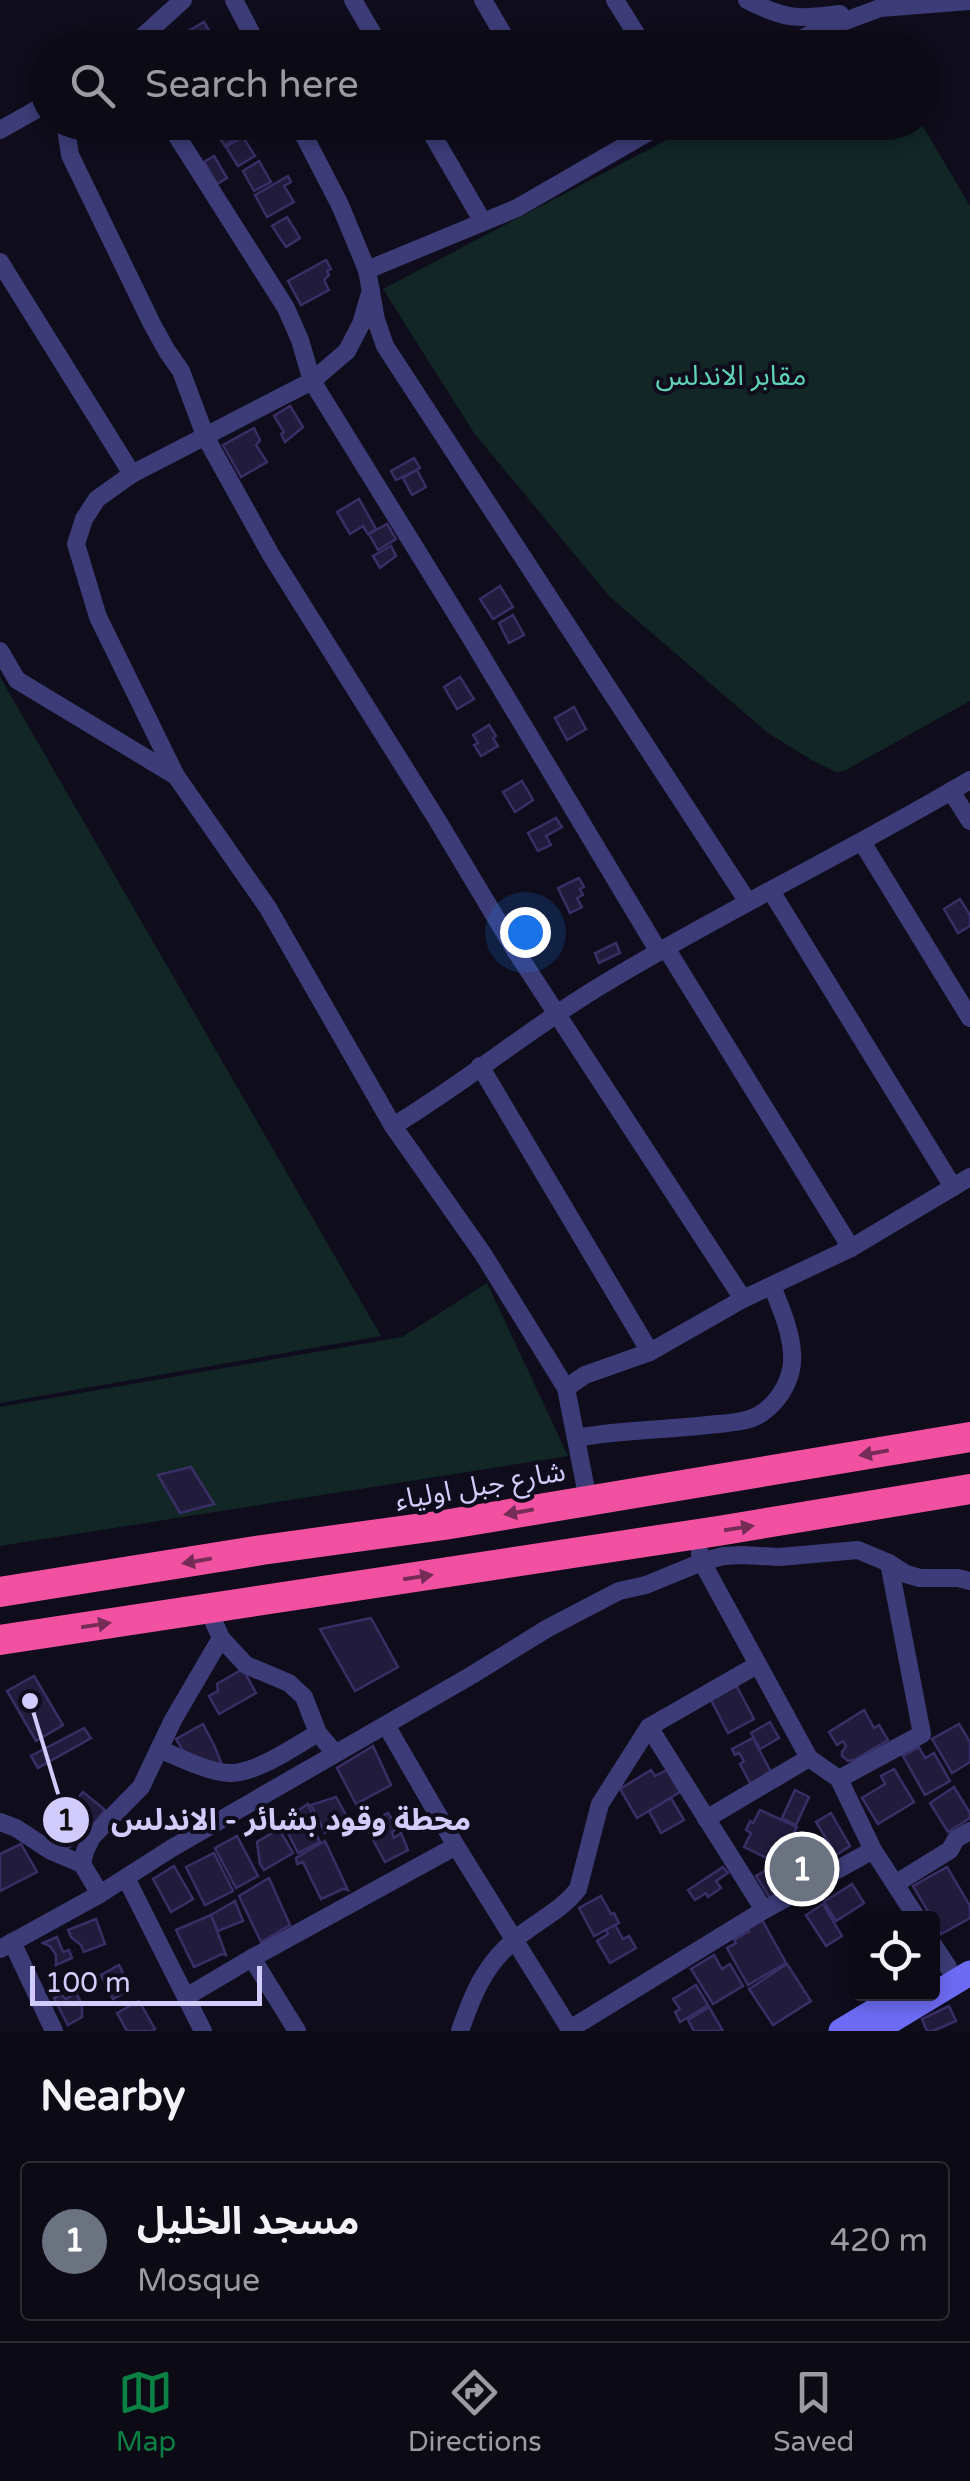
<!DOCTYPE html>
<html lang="en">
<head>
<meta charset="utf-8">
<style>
  body { margin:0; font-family:"Varela Round","Noto Sans Arabic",sans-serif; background:#14131e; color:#f1f3f6 }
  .controls { position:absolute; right:30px; bottom:30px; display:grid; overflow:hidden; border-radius:10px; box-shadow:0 5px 15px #0003 }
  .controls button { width:90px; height:90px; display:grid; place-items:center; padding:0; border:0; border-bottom:2px solid #2b2b34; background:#0b0a15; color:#f1f3f6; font:50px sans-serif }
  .scale { position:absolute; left:30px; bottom:25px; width:232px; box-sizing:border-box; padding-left:10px; border:5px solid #d1ccfb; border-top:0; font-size:28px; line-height:35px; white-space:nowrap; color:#d1ccfb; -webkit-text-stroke:8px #0f0d1c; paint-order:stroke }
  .you { position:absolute; left:525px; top:932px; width:35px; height:35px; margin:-25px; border:8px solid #fff; border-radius:50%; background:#1a73e8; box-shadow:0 0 0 15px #1a73e833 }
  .badge { display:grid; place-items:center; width:65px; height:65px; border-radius:50%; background:#0b8043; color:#fff; font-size:32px; font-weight:700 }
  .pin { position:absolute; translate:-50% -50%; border:5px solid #fff; box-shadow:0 2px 10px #0006 }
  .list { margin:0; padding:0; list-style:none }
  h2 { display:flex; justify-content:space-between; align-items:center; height:130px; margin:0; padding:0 40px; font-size:42px }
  h2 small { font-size:32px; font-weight:400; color:#9a9aa0 }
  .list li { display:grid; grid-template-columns:65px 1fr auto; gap:30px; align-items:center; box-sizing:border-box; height:160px; margin:0 20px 20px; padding:0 20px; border:2px solid #2b2b34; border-radius:10px }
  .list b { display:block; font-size:38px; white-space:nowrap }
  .list p { margin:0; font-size:32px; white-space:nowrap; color:#9a9aa0 }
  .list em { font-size:32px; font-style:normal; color:#9a9aa0 }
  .icon { flex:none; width:55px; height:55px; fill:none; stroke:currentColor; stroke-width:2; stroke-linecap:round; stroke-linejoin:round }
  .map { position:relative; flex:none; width:970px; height:2031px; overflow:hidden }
  .search { position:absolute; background:#0b0a15; box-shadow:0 5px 15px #0003; left:30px; right:30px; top:30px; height:110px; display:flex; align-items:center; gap:25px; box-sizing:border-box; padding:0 35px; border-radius:55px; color:#9a9aa0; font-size:38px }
  .sheet { height:310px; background:#0b0a15 }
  nav { display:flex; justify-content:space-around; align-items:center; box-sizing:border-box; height:140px; border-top:2px solid #2b2b34; background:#0b0a15; font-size:28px; color:#9a9aa0 }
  nav a { display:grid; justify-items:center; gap:5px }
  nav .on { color:#0b8043 }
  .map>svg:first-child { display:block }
  .green { fill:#112625 }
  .building { fill:#211b3c; stroke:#392e66; stroke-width:2.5 }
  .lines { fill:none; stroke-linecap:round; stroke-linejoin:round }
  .street { stroke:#3d3c78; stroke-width:18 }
  .secondary { stroke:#6d6bf3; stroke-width:25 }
  .highway { stroke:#f151a0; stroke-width:30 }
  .oneway { fill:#752c57 }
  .labels { text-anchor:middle; stroke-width:8; stroke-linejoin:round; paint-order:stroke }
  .park-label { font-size:28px; fill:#5fd4b5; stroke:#0f0d1c }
  .street-label { font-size:28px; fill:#d1ccfb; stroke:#0f0d1c }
  .leader { fill:none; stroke:#d1ccfb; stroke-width:4 }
  .callout-dot { fill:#d1ccfb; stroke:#0f0d1c; stroke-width:4 }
  .mark-label { font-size:30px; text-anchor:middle; font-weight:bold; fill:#111 }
  .callout-label { font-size:30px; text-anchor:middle; font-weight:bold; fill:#d1ccfb; stroke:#0f0d1c; stroke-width:8; stroke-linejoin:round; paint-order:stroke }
</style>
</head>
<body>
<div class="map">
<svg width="970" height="2031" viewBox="0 0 970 2031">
  <rect width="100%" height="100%" fill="#0f0d1c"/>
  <g class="green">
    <path d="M701 122 921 123 970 206V701L844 771 836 772 813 761 768 733 610 597 474 433 383 289Z"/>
    <path d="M0 677 381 1336 0 1403Z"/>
    <path d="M487 1283 568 1456 0 1546V1407L402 1337Z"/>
  </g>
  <g class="building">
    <path d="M204 22 210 32 184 47 178 37Z"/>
    <path d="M231 122 240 136 225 146 210 123Z"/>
    <path d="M243 137 255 156 238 166 226 147Z"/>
    <path d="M214 156 227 178 217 184 204 162Z"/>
    <path d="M259 161 271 182 254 191 243 171Z"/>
    <path d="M288 176 291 182 284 186 294 202 267 217 255 195Z"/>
    <path d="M287 217 300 238 286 247 272 226Z"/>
    <path d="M326 260 331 269 327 271 329 275 324 280 329 290 301 305 288 281Z"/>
    <path d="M290 406 303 427 285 442 281 434 284 432 274 416Z"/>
    <path d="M254 428 260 440 256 445 267 462 241 477 223 445Z"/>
    <path d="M414 458 420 468 396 480 391 471Z"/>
    <path d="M417 470 426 487 412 495 403 478Z"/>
    <path d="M359 499 376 529 368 534 363 526 350 534 337 512Z"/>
    <path d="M387 524 396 539 378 550 369 534Z"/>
    <path d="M391 546 396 556 380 568 373 556Z"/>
    <path d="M500 586 513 607 493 619 480 599Z"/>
    <path d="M513 615 524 635 509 643 499 623Z"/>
    <path d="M460 677 474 699 457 709 444 687Z"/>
    <path d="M574 707 586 729 567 740 555 718Z"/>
    <path d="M489 725 496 736 493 738 498 746 481 756 474 745 478 743 473 735Z"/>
    <path d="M522 781 533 800 515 812 503 792Z"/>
    <path d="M556 818 562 827 546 836 551 845 538 851 528 833Z"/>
    <path d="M579 878 584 887 580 889 583 895 577 898 582 907 570 913 558 888Z"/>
    <path d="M960 899 970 915V926L958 933 944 909Z"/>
    <path d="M616 943 620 953 599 963 595 953Z"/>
    <path d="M191 1467 214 1504 180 1513 158 1475Z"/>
    <path d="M371 1618 398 1667 355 1691 320 1629Z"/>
    <path d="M243 1669 256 1693 219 1714 209 1696 218 1691 217 1684Z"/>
    <path d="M34 1676 63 1725 36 1741 7 1691Z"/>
    <path d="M735 1683 754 1719 728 1733 709 1696Z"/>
    <path d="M864 1710 874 1728 879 1725 888 1740 854 1760 848 1761 842 1756V1752L846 1746 843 1741 837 1745 829 1732Z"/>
    <path d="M770 1722 779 1738 760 1749 751 1733Z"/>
    <path d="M203 1724 214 1745 225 1772 187 1758 176 1739Z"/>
    <path d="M959 1724 970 1742V1762L952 1773 932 1739Z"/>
    <path d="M84 1728 91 1738 38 1768 31 1756Z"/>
    <path d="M753 1738 772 1774 751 1785 740 1764 744 1761 739 1753 735 1755 732 1749Z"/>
    <path d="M373 1746 391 1785 356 1804 337 1768Z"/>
    <path d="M919 1747 925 1758 934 1753 950 1781 925 1795 903 1756Z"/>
    <path d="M894 1769 914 1802 878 1824 862 1798 885 1784 881 1776Z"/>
    <path d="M651 1770 655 1776 667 1770 680 1792 637 1818 620 1789Z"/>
    <path d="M954 1787 970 1813V1818L948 1832 930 1803Z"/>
    <path d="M795 1790 809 1797 796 1825 782 1818Z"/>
    <path d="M83 1792 105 1810 82 1839 63 1851 41 1814 53 1807 63 1811V1805L69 1800H76Z"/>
    <path d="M336 1797 349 1820H344L325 1833 311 1805Z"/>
    <path d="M671 1798 684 1820 661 1833 649 1811Z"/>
    <path d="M308 1804 314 1819 312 1825 320 1842 298 1853 282 1821Z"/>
    <path d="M760 1810 797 1827 779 1864 744 1847 751 1833 746 1830 750 1821 753 1823Z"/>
    <path d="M388 1813 398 1828 392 1832 394 1838 401 1833 408 1850 385 1862 365 1825Z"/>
    <path d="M831 1813 850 1846 836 1855 816 1822Z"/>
    <path d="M279 1829 293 1853 264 1870 260 1864 257 1842Z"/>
    <path d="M237 1836 258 1876 236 1888 215 1848Z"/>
    <path d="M325 1841 348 1890 343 1889 321 1899 303 1862 297 1864 296 1858Z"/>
    <path d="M21 1844 37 1872 0 1891V1854Z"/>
    <path d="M214 1853 233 1891 205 1905 186 1867Z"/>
    <path d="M174 1866 193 1899 171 1912 153 1879Z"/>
    <path d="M723 1867 728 1873 716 1881 721 1888 708 1897 706 1893 695 1900 688 1890Z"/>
    <path d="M947 1867 970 1906V1918L941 1934 913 1886Z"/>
    <path d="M770 1868 775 1876 780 1873 783 1879 792 1874 796 1882 770 1898 756 1876Z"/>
    <path d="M269 1878 290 1925 261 1942 239 1896Z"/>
    <path d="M852 1884 864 1903 836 1921 824 1902Z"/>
    <path d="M601 1896 611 1914 614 1913 619 1923 594 1936 579 1908Z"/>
    <path d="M235 1901 243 1921 218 1931 211 1915Z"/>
    <path d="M823 1904 842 1936 826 1946 806 1915Z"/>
    <path d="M211 1915 226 1955 222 1954 194 1967 176 1930Z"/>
    <path d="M761 1918 786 1963 748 1985 727 1948 736 1943 734 1940 749 1931 746 1926Z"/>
    <path d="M96 1919 105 1944 84 1952 81 1945 71 1937 68 1930Z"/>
    <path d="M615 1925 623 1939 629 1936 636 1948 610 1963 597 1941 608 1934 606 1930Z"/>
    <path d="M57 1937 63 1952 69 1950 72 1958 56 1965V1955L50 1946 43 1943Z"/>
    <path d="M714 1955 722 1969 730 1964 743 1986 713 2004 691 1969Z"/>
    <path d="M787 1964 811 2001 773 2025 749 1989Z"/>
    <path d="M119 1965 131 1989 113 1999 101 1975Z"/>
    <path d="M696 1985 708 2005 680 2022 675 2012 680 2009 673 1999Z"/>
    <path d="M76 1993 82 2004V2017L68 2025 54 1998 61 1995 66 1999Z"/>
    <path d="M139 2001 155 2029 152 2031H127L117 2013Z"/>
    <path d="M949 2006 956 2021 933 2031H927L922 2019Z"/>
    <path d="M709 2007 723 2031H694L688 2020Z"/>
  </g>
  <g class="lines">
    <g class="street">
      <path d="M234 0 259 48"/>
      <path d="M353 0 381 48"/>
      <path d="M483 0 511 48"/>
      <path d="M615 0 645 48"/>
      <path d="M747 0C784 19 799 20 840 14"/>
      <path d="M130 48 183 0"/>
      <path d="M783 48 813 33 880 8 970 1"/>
      <path d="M65 122 70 155 152 324 167 351 181 371 206 438 271 555 436 818 515 950 743 1299"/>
      <path d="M168 122 286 308 300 340 312 381 466 630 659 952"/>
      <path d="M297 122 340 205 367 270 376 320 385 346 748 902"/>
      <path d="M425 122 483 222"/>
      <path d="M625 122 663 123"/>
      <path d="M0 130 48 103"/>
      <path d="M0 262 132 474"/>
      <path d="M367 270 517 208 666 122"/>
      <path d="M371 290 361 324 347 351 312 381 132 474 97 499 84 519 76 544 98 617 176 776 268 908 393 1126 483 1254 566 1388 588 1500"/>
      <path d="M0 651 17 680 176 776"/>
      <path d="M951 791 970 821"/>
      <path d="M862 842 970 1018"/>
      <path d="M771 891 953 1187"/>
      <path d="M666 948 851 1248"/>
      <path d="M480 1066 650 1352"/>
      <path d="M393 1126C465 1083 530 1028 602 985 722 912 849 852 970 780"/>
      <path d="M566 1388 585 1375 650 1352 743 1299 851 1248 970 1177"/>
      <path d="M576 1438C619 1430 664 1430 708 1425 725 1423 748 1423 762 1413 781 1400 794 1376 792 1353 791 1331 780 1306 772 1286"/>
      <path d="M700 1553 702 1562 809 1758 839 1779 873 1850 917 1918"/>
      <path d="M207 1607 221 1638 246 1665 289 1683 304 1697 318 1733 335 1753"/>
      <path d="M386 1725 456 1846 571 2031"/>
      <path d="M649 1727 764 1910"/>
      <path d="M159 1749C178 1757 208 1772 229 1773 256 1774 295 1746 318 1733"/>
      <path d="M839 1779 922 1734 889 1563"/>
      <path d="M706 1819 809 1758"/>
      <path d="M0 1822 16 1828 51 1851 82 1864"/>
      <path d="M126 1878 203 2031"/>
      <path d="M895 1884 950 1850 956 1839 970 1831"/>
      <path d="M100 1894 82 1864 85 1851 92 1837 141 1787 173 1720 221 1638"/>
      <path d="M12 1942 54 2031"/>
      <path d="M932 1943 948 1967"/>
      <path d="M0 1949 100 1894 172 1848 472 1675 548 1628 619 1591 646 1585 702 1562 723 1556 742 1555 779 1557 858 1550 889 1563 906 1574 920 1578H958L970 1581"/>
      <path d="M252 1958 297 2031"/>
      <path d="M186 1997 252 1958 456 1846"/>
      <path d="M570 2029 764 1910 873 1850"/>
      <path d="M460 2031C473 1993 485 1964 517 1938 537 1921 562 1910 578 1889L600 1804 649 1727 757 1665"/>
    </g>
    <g class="secondary">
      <path d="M841 2031 891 2001"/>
      <path d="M874 2031 970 1973"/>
    </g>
    <g class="highway">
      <path d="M0 1592 262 1550 444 1525 970 1437"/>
      <path d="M0 1640 718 1531 970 1489"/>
    </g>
  </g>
  <defs><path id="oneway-solid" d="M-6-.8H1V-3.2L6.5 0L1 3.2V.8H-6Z" transform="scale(2.5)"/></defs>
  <g class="oneway">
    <use href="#oneway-solid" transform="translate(874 1453) rotate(170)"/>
    <use href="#oneway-solid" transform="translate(519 1512) rotate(170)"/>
    <use href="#oneway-solid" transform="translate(739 1528) rotate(-9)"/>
    <use href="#oneway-solid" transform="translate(197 1561) rotate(170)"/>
    <use href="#oneway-solid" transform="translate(418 1577) rotate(-9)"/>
    <use href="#oneway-solid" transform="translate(96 1625) rotate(-9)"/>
  </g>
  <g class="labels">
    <g class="park-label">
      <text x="731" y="385">مقابر الاندلس</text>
    </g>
    <g class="street-label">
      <text transform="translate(480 1485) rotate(-10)" y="10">شارع جبل اولياء</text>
    </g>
  </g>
  <path class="leader" d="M30 1701L66 1820"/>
  <g class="callout-dot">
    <circle cx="30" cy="1701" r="10"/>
    <circle cx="66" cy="1820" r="25"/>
  </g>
  <g class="mark-label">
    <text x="66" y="1830">1</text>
  </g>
  <g class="callout-label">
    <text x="291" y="1830">محطة وقود بشائر - الاندلس</text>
  </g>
</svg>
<div class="controls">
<button><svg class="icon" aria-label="locate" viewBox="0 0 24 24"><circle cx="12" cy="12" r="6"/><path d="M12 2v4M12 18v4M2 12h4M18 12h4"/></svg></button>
</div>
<div class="scale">100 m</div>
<div class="you"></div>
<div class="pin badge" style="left:802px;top:1869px;background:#6b7280">1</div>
<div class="search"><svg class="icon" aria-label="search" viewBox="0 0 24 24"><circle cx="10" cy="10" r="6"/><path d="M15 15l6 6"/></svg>Search here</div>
</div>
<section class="sheet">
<h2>Nearby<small></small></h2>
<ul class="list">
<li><span class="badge" style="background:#6b7280">1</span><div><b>مسجد الخليل</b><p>Mosque</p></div><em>420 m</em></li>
</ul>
</section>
<nav>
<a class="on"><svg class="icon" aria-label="map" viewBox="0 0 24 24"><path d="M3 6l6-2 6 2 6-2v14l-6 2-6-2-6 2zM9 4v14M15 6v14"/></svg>Map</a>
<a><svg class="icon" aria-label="directions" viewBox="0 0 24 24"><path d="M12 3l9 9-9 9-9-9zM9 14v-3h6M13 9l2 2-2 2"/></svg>Directions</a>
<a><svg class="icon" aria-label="saved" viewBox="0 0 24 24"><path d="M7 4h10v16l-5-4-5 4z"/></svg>Saved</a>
</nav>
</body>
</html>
